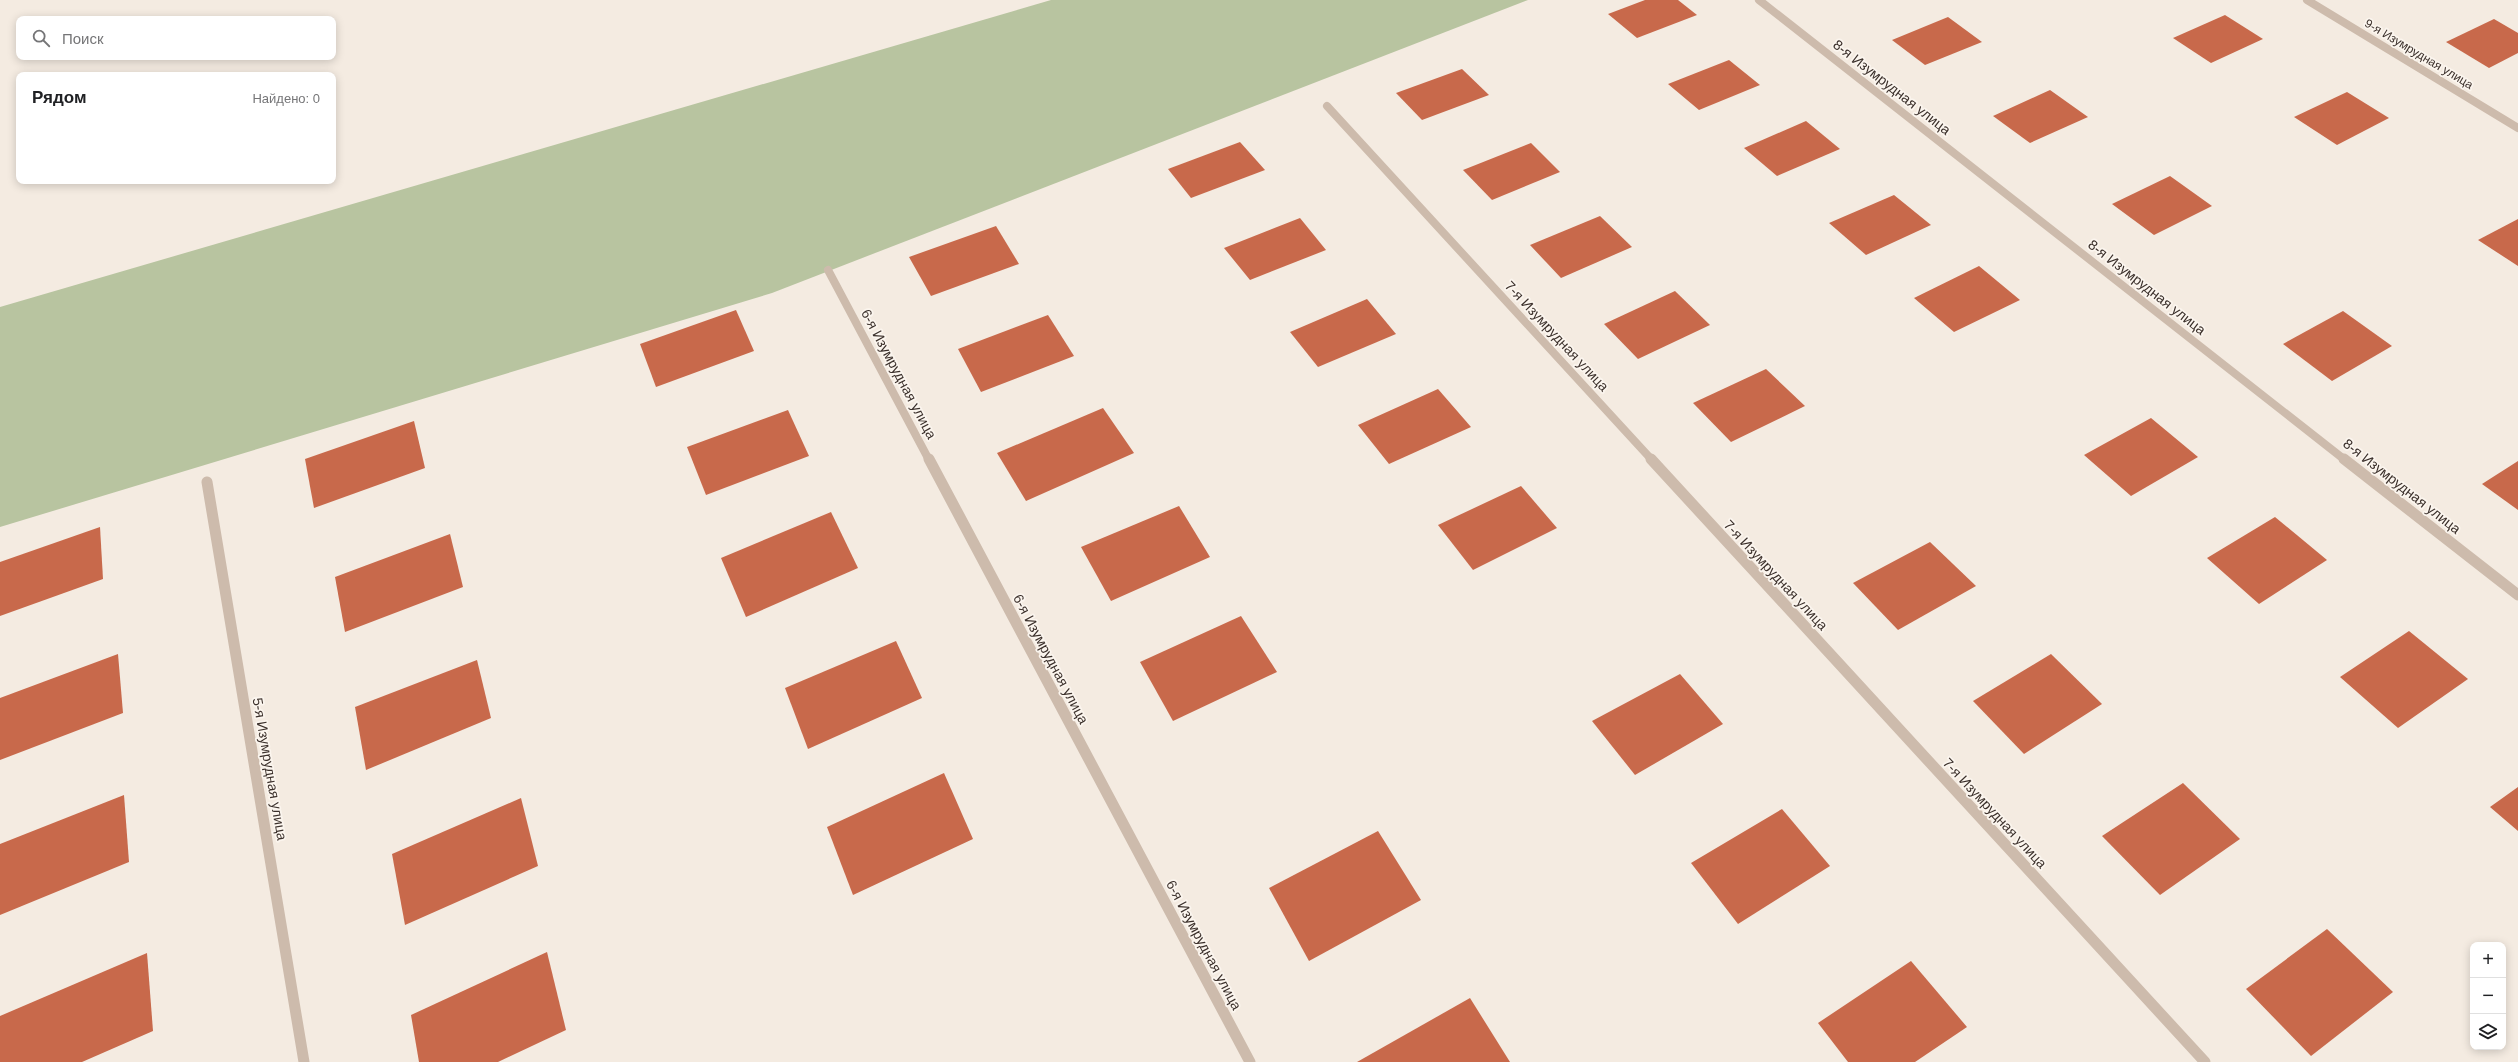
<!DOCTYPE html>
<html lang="ru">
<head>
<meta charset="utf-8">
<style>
  body { margin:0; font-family:Helvetica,sans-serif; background:#f2f2f2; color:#202124 }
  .controls { position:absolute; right:12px; bottom:12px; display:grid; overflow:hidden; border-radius:8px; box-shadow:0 2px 10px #0003 }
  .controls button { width:36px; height:36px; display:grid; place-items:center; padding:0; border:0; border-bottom:1px solid #e0e0e0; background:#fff; color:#202124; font:20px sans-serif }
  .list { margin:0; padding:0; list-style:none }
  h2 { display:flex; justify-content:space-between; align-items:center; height:52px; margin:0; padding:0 16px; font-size:17px }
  h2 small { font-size:13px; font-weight:400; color:#757577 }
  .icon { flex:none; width:22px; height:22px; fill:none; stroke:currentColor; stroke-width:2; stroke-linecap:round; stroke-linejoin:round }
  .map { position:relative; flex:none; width:2518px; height:1062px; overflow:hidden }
  .search { position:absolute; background:#fff; box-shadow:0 2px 10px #0003; left:16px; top:16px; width:320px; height:44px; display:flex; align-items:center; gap:10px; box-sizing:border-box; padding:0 14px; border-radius:8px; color:#757577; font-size:15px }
  .panel { position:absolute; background:#fff; box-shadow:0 2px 10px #0003; left:16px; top:72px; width:320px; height:112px; border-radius:8px }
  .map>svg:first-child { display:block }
  .green { fill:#b8c4a0 }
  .building { fill:#c8694b }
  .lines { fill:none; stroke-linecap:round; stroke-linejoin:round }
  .minor-far1 { stroke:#cdbbac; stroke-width:8 }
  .minor { stroke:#cdbbac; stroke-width:11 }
  .labels { text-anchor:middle; stroke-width:3.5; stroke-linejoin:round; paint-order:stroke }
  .far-street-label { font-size:12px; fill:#3b302b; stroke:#fbf5ee }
  .street-label { font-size:14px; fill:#3b302b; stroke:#fbf5ee }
</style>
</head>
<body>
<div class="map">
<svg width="2518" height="1062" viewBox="0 0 2518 1062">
  <rect width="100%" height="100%" fill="#f4ebe1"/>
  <path class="green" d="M1051 0H1528L772 293 0 527V307Z"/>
  <g class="building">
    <path d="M1645 0H1678L1697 15 1637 38 1608 14Z"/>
    <path d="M2225 15 2263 39 2211 63 2173 38Z"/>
    <path d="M1948 17 1982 42 1925 65 1892 40Z"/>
    <path d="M2494 19 2518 33V53L2489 68 2446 42Z"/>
    <path d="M1729 60 1760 85 1699 110 1668 84Z"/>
    <path d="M1462 69 1489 95 1422 120 1396 93Z"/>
    <path d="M2050 90 2088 117 2030 143 1993 116Z"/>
    <path d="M2347 92 2389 118 2337 145 2294 117Z"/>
    <path d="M1806 121 1840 149 1777 176 1744 148Z"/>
    <path d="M1240 142 1265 170 1191 198 1168 169Z"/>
    <path d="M1531 143 1560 172 1492 200 1463 170Z"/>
    <path d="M2170 176 2212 206 2154 235 2112 204Z"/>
    <path d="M1894 195 1931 225 1866 255 1829 223Z"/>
    <path d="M1600 216 1632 247 1561 278 1530 245Z"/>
    <path d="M1300 218 1326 250 1250 280 1224 248Z"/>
    <path d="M2518 219V266L2478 240Z"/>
    <path d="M996 226 1019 264 931 296 909 257Z"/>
    <path d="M1979 266 2020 300 1954 332 1914 298Z"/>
    <path d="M1675 291 1710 325 1638 359 1604 324Z"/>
    <path d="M1367 299 1396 334 1318 367 1290 332Z"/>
    <path d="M736 310 754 351 656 387 640 344Z"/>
    <path d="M2343 311 2392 346 2332 381 2283 344Z"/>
    <path d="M1048 315 1074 356 981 392 958 349Z"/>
    <path d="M1766 369 1805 406 1731 442 1693 403Z"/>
    <path d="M1438 389 1471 427 1389 464 1358 425Z"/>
    <path d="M1103 408 1134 453 1026 501 997 453Z"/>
    <path d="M788 410 809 456 706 495 687 447Z"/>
    <path d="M2151 418 2198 457 2131 496 2084 455Z"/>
    <path d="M414 421 425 468 314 508 305 459Z"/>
    <path d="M2518 461V510L2482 484Z"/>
    <path d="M1521 486 1557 528 1473 570 1438 525Z"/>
    <path d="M1179 506 1210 557 1111 601 1081 547Z"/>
    <path d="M831 512 858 568 746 617 721 558Z"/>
    <path d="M2275 517 2327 560 2259 604 2207 558Z"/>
    <path d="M100 527 103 579 0 616V562Z"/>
    <path d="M450 534 463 587 345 632 335 577Z"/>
    <path d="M1930 542 1976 586 1898 630 1853 583Z"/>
    <path d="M1241 616 1277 672 1173 721 1140 662Z"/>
    <path d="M2409 631 2468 679 2398 728 2340 677Z"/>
    <path d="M896 641 922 698 808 749 785 688Z"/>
    <path d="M118 654 123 713 0 760V698Z"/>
    <path d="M2051 654 2102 704 2024 754 1973 701Z"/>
    <path d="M477 660 491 718 366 770 355 707Z"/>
    <path d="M1680 674 1723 724 1635 775 1592 721Z"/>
    <path d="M944 773 973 839 853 895 827 827Z"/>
    <path d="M2183 783 2240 839 2160 895 2102 836Z"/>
    <path d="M2518 787V831L2490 807Z"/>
    <path d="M124 795 129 862 0 915V844Z"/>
    <path d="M521 798 538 866 405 925 392 854Z"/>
    <path d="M1782 809 1830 866 1738 924 1691 863Z"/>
    <path d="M1378 831 1421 900 1309 961 1269 888Z"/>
    <path d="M2327 929 2393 992 2311 1056 2246 989Z"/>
    <path d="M547 952 566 1030 498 1062H419L411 1015Z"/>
    <path d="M147 953 153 1031 82 1062H0V1016Z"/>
    <path d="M1911 961 1967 1027 1915 1062H1848L1818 1023Z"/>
    <path d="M1470 998 1510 1062H1357Z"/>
  </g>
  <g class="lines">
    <g class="minor-far1">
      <path d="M1759 0 2345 460"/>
      <path d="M2307 0 2518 128"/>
      <path d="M1327 106 1652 460"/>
      <path d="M828 270 929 460"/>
    </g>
    <g class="minor">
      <path d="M929 459 1250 1062"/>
      <path d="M1651 459 2205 1062"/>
      <path d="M2344 459 2518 595"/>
      <path d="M207 482 304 1062"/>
    </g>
  </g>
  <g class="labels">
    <g class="far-street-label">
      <text transform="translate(2419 54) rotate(31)" y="4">9-я Изумрудная улица</text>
    </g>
    <g class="street-label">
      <text transform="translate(1892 87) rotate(38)" y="5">8-я Изумрудная улица</text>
      <text transform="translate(2147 287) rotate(38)" y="5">8-я Изумрудная улица</text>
      <text transform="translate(1557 336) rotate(47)" y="5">7-я Изумрудная улица</text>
      <text transform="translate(899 374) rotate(62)" y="5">6-я Изумрудная улица</text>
      <text transform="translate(2402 486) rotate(38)" y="5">8-я Изумрудная улица</text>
      <text transform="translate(1776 575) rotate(47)" y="5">7-я Изумрудная улица</text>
      <text transform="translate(1051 659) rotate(62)" y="5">6-я Изумрудная улица</text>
      <text transform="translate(270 769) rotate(80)" y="5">5-я Изумрудная улица</text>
      <text transform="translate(1995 813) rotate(47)" y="5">7-я Изумрудная улица</text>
      <text transform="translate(1204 945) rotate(62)" y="5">6-я Изумрудная улица</text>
    </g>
  </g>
</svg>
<div class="controls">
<button>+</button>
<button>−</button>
<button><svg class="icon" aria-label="layers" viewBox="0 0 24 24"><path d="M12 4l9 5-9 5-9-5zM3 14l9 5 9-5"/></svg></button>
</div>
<div class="search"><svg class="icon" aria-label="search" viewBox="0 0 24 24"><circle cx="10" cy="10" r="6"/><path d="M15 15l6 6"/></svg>Поиск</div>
<section class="panel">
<h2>Рядом<small>Найдено: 0</small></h2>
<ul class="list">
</ul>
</section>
</div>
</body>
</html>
